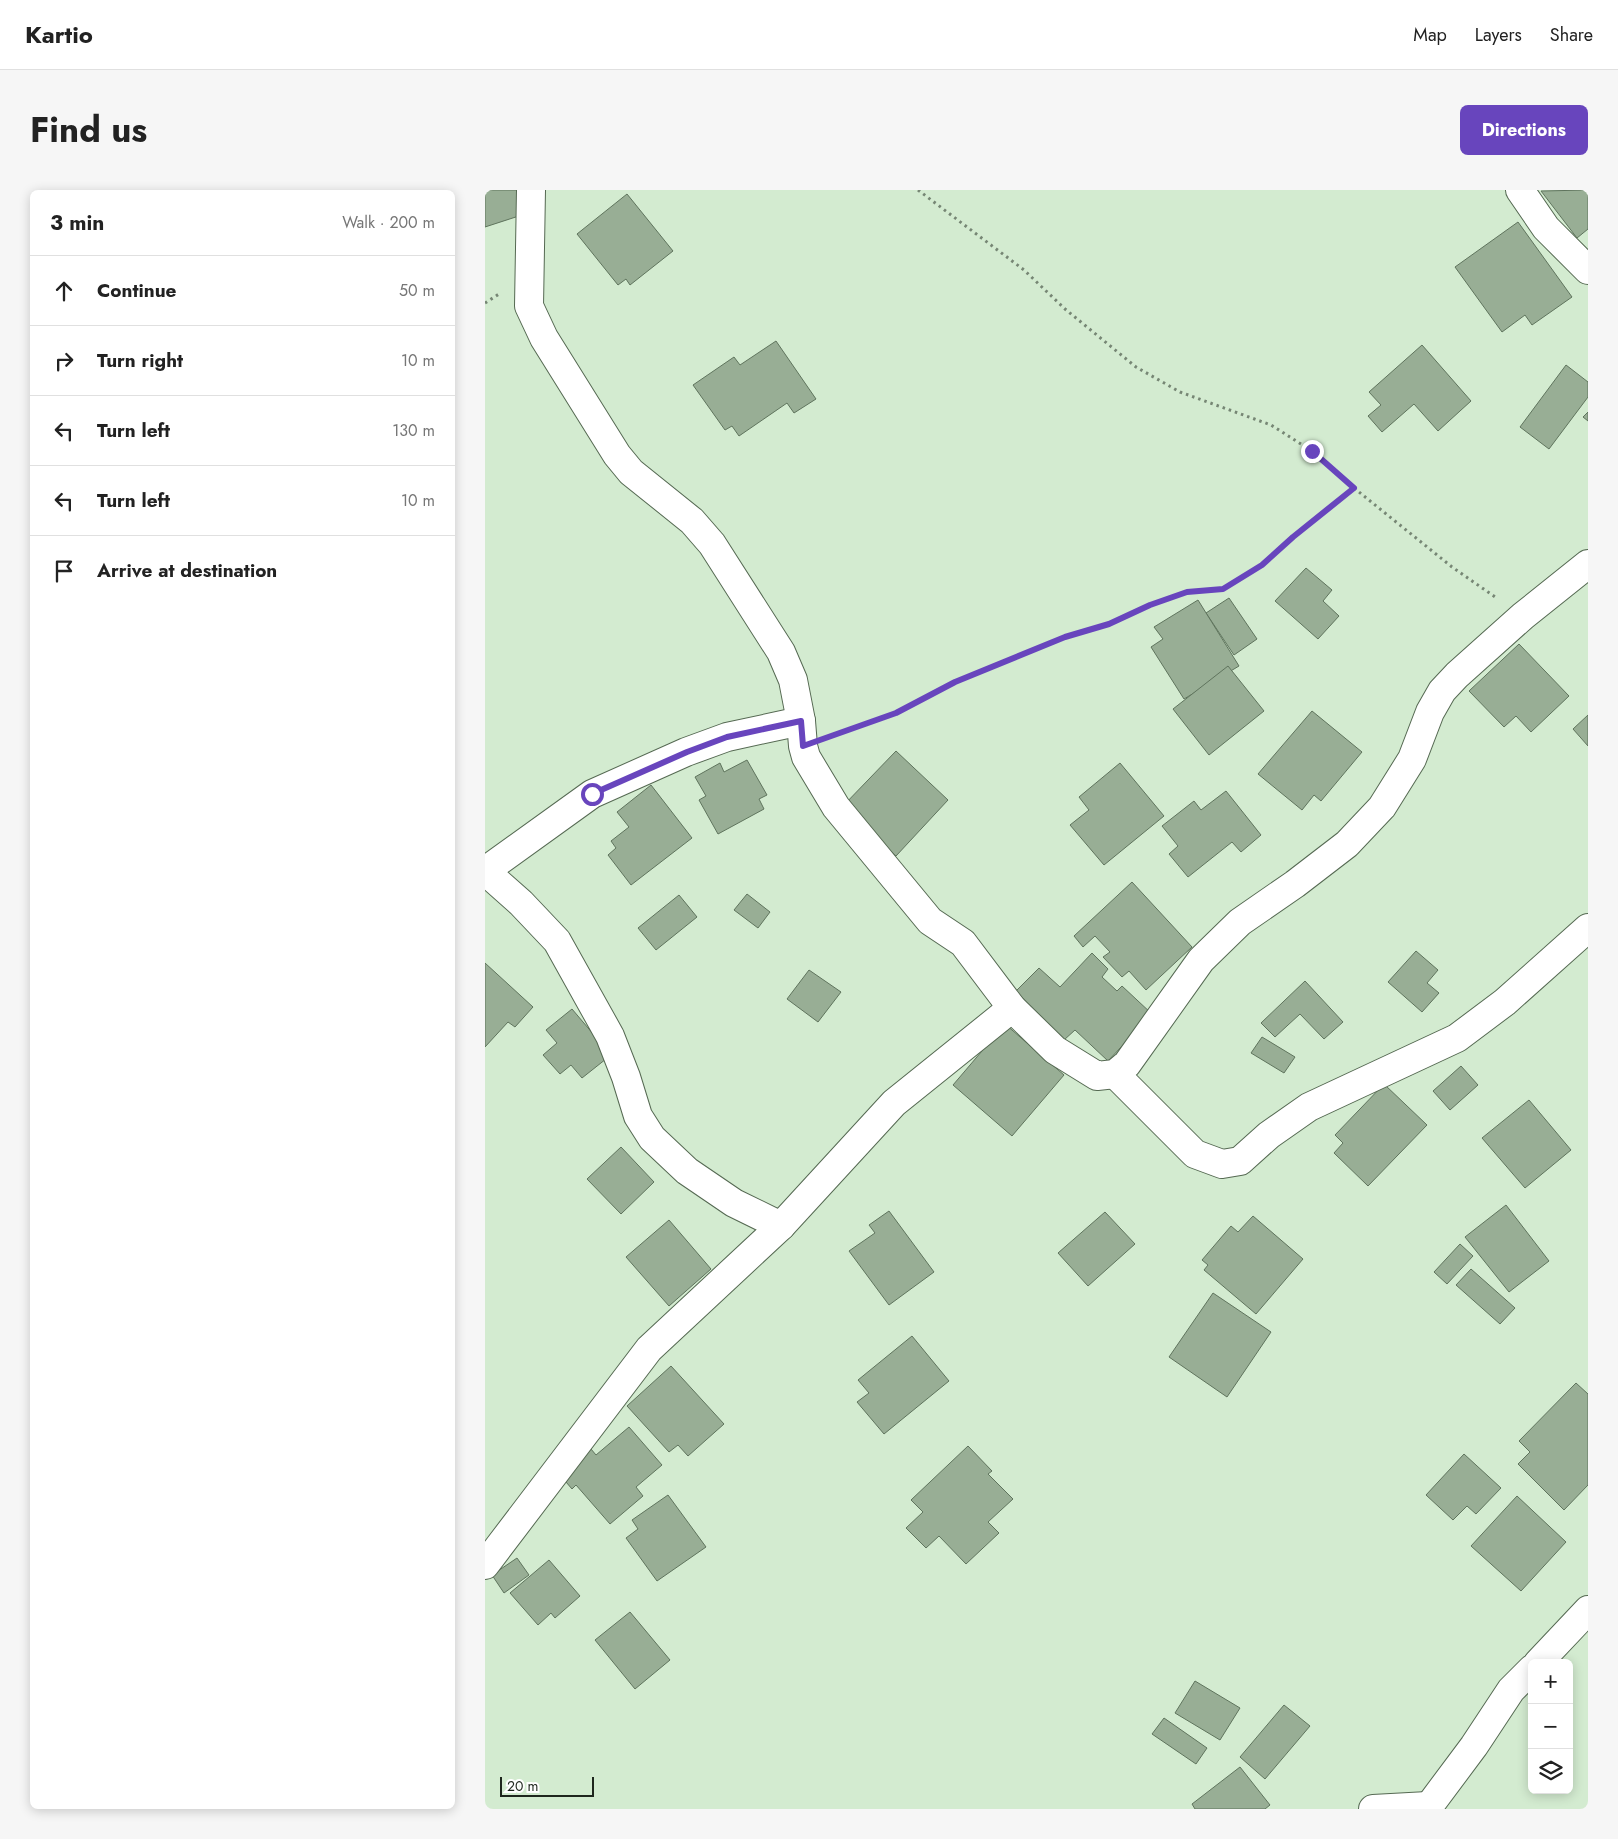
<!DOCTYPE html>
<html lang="en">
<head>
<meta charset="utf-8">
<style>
  body { margin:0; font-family:Jost,sans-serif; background:#f6f6f6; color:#222 }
  .controls { position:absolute; right:15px; bottom:15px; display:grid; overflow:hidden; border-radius:8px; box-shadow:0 2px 12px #0003 }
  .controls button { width:45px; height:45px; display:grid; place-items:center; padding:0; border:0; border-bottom:1px solid #e0e0e0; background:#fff; color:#222; font:25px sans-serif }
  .scale { position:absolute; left:15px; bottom:12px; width:94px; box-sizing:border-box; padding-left:5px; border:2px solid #1e261d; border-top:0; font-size:14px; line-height:18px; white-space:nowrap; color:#1e261d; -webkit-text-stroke:4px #fff; paint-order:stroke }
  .stop { position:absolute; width:15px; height:15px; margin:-11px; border:4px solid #6845bd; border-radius:50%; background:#fff }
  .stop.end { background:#6845bd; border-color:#fff; box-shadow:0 1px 5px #0008 }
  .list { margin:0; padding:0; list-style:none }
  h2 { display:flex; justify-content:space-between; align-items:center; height:65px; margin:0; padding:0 20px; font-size:21px }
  h2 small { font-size:16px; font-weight:400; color:#767676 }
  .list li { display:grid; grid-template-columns:32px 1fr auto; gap:15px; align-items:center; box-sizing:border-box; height:70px; padding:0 20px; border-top:1px solid #e0e0e0 }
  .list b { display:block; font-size:19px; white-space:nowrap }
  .list em { font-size:16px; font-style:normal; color:#767676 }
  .icon { flex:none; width:28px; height:28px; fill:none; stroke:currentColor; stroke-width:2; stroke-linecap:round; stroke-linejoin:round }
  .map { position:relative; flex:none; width:1103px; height:1619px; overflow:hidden; border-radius:8px }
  header { display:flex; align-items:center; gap:30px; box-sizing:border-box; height:70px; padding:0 25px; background:#fff; border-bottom:1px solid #e0e0e0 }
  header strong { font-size:24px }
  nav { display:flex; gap:28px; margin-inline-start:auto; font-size:18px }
  .intro { display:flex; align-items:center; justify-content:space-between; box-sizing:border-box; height:120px; padding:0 30px }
  h1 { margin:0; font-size:35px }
  .button { padding:12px 22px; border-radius:8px; background:#6845bd; color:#fff; font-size:18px; font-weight:700 }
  main { display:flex; gap:30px; padding:0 30px }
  aside { flex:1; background:#fff; border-radius:8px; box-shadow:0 2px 12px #0003 }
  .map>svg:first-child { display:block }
  .building { fill:#98ae95; stroke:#5f745d }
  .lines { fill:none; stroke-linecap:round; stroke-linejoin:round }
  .minor-casing { stroke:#556952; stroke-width:30 }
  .path { stroke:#768674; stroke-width:3; stroke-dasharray:2.5 4; stroke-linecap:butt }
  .minor { stroke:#fff; stroke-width:28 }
  .route { stroke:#6845bd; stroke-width:6 }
</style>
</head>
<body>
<header>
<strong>Kartio</strong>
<nav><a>Map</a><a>Layers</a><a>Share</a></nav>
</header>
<div class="intro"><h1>Find us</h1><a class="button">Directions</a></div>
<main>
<aside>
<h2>3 min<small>Walk · 200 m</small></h2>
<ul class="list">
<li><svg class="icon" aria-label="ahead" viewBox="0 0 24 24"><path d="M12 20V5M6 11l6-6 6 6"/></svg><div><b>Continue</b></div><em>50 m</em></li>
<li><svg class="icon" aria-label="right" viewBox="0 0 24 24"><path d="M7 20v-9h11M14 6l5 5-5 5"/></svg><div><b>Turn right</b></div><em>10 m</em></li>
<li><svg class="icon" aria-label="left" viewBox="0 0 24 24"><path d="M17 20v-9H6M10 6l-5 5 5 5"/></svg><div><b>Turn left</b></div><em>130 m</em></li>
<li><svg class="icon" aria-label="left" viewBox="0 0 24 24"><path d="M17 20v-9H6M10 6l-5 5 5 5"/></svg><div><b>Turn left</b></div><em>10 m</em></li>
<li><svg class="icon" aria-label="arrive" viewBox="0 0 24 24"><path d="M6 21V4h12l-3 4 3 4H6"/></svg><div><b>Arrive at destination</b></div></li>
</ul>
</aside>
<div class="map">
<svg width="1103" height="1619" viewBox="0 0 1103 1619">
  <rect width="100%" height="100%" fill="#d3ebd0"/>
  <g class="building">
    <path d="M0 0H32L40 24 0 37Z"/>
    <path d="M1103 0V39L1092 48 1056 1Z"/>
    <path d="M142 4 188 61 145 95 141 89 133 95 92 44Z"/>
    <path d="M1033 32 1087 107 1047 135 1040 125 1017 142 970 77Z"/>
    <path d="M291 151 331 209 309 223 302 213 254 246 247 236 240 240 208 195 249 167 255 175Z"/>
    <path d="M937 155 986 211 953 241 929 214 897 242 883 226 896 215 884 202Z"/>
    <path d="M1081 175 1103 192V207L1064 259 1035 237Z"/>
    <path d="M1103 222V231L1098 227Z"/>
    <path d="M821 378 847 400 838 411 854 426 833 449 790 411Z"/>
    <path d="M744 408 772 449 749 465 721 423Z"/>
    <path d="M713 410 754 476 699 509 666 457 678 449 669 437Z"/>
    <path d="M1034 454 1084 506 1046 542 1031 526 1019 537 984 501Z"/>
    <path d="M743 476 779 521 724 565 688 519Z"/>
    <path d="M827 521 877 562 836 611 829 605 817 620 773 584Z"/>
    <path d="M1103 525V556L1088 539Z"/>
    <path d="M411 561 463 610 411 666 357 617Z"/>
    <path d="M262 570 282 605 274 609 279 619 233 644 214 610 221 606 210 587 235 573 239 582Z"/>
    <path d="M635 573 679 626 619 675 585 635 604 620 594 607Z"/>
    <path d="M166 595 207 648 146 695 123 665 131 658 126 651 144 637 132 622Z"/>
    <path d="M741 601 776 645 756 662 747 652 703 687 684 664 693 656 677 636 709 611 716 620Z"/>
    <path d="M647 692 707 757 661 800 644 781 637 787 618 767 625 762 610 746 598 757 589 746Z"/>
    <path d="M262 704 285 722 273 738 249 720Z"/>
    <path d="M194 705 212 727 171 760 153 738Z"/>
    <path d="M931 761 953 780 942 793 954 803 937 822 903 792Z"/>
    <path d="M607 763 623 779 617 787 632 801 637 796 667 824 623 871 590 840 579 850 529 803 554 778 575 797Z"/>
    <path d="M0 773 48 817 30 837 23 832 0 857Z"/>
    <path d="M324 780 356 802 333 832 302 809Z"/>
    <path d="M820 791 858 832 839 849 815 824 790 847 776 833Z"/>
    <path d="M87 819 126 865 97 888 86 875 75 884 58 865 72 853 61 840Z"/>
    <path d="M520 834 579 885 527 946 468 895Z"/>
    <path d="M777 847 810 867 799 883 766 863Z"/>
    <path d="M976 876 993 895 965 920 948 901Z"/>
    <path d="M899 894 942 935 883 996 849 963 858 953 850 945Z"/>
    <path d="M1044 910 1086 960 1040 998 997 948Z"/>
    <path d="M136 957 169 992 136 1024 102 989Z"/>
    <path d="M1021 1015 1064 1071 1024 1102 980 1047Z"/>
    <path d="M404 1021 449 1082 404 1115 364 1061 390 1043 384 1035Z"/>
    <path d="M620 1022 650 1054 603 1096 573 1063Z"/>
    <path d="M768 1026 818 1069 771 1124 719 1080 723 1075 717 1070 746 1036 753 1042Z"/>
    <path d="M184 1030 226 1079 184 1116 141 1067Z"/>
    <path d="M975 1054 988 1066 962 1094 949 1082Z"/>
    <path d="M986 1079 1030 1118 1015 1134 971 1095Z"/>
    <path d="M728 1103 786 1142 742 1207 684 1167Z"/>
    <path d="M427 1146 464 1191 399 1244 372 1212 384 1203 373 1190Z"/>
    <path d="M186 1176 239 1234 203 1266 193 1255 184 1262 142 1216Z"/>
    <path d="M1091 1193 1103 1204V1295L1079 1320 1033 1274 1045 1262 1034 1251Z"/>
    <path d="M144 1237 177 1275 151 1297 158 1306 125 1334 91 1295 87 1299 75 1285 106 1259 111 1265Z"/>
    <path d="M483 1256 507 1281 503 1284 528 1309 503 1332 514 1343 481 1374 454 1346 441 1358 421 1338 438 1322 426 1310Z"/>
    <path d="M979 1264 1016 1298 991 1324 982 1316 968 1330 941 1305Z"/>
    <path d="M183 1305 221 1357 172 1391 141 1348 153 1339 147 1330Z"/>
    <path d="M1032 1306 1081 1352 1036 1401 986 1356Z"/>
    <path d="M32 1368 44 1385 19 1403 7 1385Z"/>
    <path d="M64 1370 95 1406 70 1428 66 1423 53 1435 25 1403Z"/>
    <path d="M145 1422 185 1470 150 1499 110 1450Z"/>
    <path d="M710 1491 755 1518 735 1550 690 1523Z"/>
    <path d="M799 1515 825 1536 780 1589 755 1567Z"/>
    <path d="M679 1528 722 1558 711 1574 667 1544Z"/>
    <path d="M755 1577 785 1615 780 1619H710L707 1614Z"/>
  </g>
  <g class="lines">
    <g class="minor-casing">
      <g id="minor">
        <path d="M46 0 44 116 59 148 132 265 146 282 207 331 227 354 296 462 308 490 316 531 318 556 321 567 351 617 445 731 478 753 527 818 570 860 612 886 630 884 642 874 716 770 755 732 810 694 862 654 897 617 927 569 945 522 957 501 972 485 1038 426 1103 374"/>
        <path d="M1035 0 1061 38 1103 80"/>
        <path d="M0 681 36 713 72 751 125 846 141 887 153 926 167 948 202 981 249 1013 296 1036"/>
        <path d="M0 681 107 604 201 562 242 547 316 531"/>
        <path d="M630 884 710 964 737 974 755 971 784 945 824 917 972 848 1020 812 1103 738"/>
        <path d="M0 1375 164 1159 296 1036 409 913 527 818"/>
        <path d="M1053 1473 1103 1420"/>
        <path d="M888 1619 943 1616"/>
        <path d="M942 1619 989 1556 1026 1500 1047 1479"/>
      </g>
    </g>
    <g class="path">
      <path d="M433 0 539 80 580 119 651 177 695 202 786 235 827 261 869 298 967 377 1013 409"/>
      <path d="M0 113 14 104"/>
      <path d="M346 546 411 523 470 492 580 447 624 434 665 415 702 402 738 399 777 375 808 347 869 298"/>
    </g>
    <use href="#minor" class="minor"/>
  </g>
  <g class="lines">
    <path class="route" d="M107 604 202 562 242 547 316 531 318 556 411 523 470 492 580 447 624 434 665 415 702 402 738 399 777 375 808 347 869 298 827 261"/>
  </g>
</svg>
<div class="controls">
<button>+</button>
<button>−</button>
<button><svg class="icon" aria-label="layers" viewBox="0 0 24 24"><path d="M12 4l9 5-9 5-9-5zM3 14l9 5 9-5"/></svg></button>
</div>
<div class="scale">20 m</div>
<div class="stop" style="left:107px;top:604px"></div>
<div class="stop end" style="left:827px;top:261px"></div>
</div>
</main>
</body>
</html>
